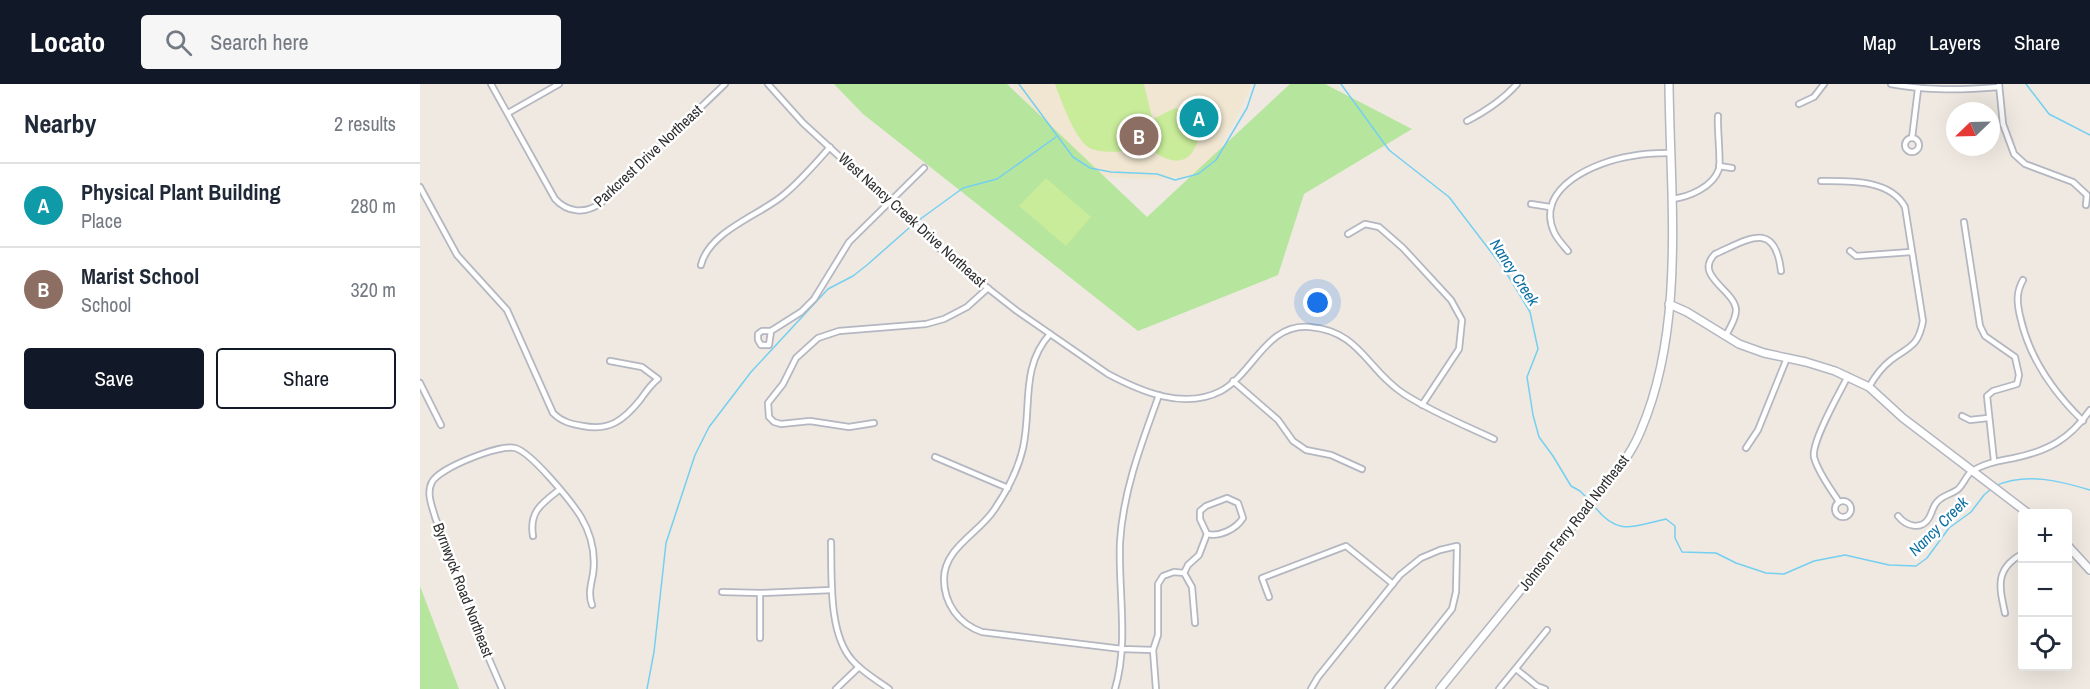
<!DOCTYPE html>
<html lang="en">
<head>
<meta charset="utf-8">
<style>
  body { margin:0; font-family:"Archivo Narrow",sans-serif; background:#f6f6f7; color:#1f2937 }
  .controls { position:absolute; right:18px; bottom:18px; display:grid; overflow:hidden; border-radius:6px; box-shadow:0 6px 24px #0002 }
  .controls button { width:54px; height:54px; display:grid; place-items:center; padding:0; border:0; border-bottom:2px solid #e0e1e3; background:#fff; color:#1f2937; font:30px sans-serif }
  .compass { position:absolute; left:1526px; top:18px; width:54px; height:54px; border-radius:50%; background:#fff; box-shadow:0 6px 24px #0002; rotate:247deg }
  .you { position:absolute; left:898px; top:219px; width:21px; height:21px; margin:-15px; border:4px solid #fff; border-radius:50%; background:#1a73e8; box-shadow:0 0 0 9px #1a73e833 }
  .badge { display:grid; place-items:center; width:39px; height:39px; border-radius:50%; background:#111827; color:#fff; font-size:20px; font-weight:700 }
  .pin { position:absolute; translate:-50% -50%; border:3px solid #fff; box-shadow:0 2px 6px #0006 }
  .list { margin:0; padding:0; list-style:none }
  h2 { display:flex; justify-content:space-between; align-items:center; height:78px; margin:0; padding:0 24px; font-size:26px }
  h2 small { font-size:20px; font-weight:400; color:#747a83 }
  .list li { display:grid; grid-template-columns:39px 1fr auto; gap:18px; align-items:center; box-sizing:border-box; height:84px; padding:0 24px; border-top:2px solid #e0e1e3 }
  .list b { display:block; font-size:22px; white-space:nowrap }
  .list p { margin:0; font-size:20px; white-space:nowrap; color:#747a83 }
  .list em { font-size:20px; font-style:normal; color:#747a83 }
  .actions { display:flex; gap:12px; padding:18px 24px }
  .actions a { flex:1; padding:14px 0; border:2px solid #111827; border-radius:6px; text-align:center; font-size:21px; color:#111827 }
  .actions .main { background:#111827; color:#fff }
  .icon { flex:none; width:33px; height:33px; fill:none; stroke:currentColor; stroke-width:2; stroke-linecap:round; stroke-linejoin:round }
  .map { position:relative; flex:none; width:1670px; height:605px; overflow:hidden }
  header { display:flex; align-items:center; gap:36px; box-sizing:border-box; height:84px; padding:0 30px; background:#111827; color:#fff }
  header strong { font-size:28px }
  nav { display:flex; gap:33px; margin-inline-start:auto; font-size:21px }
  .search { width:420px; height:54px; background:#f6f6f7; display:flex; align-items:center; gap:15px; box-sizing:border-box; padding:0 21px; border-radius:6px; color:#747a83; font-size:22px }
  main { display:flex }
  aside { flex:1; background:#fff }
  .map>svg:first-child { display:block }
  .education { fill:#f0e6d1 }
  .green { fill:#b6e59e }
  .pitch { fill:#c9ec9a }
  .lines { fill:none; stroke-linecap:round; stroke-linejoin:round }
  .stream { stroke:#75cff0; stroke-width:1.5 }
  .street-casing { stroke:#b4b7c1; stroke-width:8 }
  .secondary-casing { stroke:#b4b7c1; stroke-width:10 }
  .street { stroke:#fff; stroke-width:4.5 }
  .secondary { stroke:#fff; stroke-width:7 }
  .labels { text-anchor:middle; stroke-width:5; stroke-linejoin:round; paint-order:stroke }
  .street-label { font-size:15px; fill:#2e2e2e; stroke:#fff }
  .water-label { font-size:16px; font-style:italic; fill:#0d6fa3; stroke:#fff }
</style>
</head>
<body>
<header>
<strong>Locato</strong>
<div class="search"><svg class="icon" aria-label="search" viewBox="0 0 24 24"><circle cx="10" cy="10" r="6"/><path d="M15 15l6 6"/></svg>Search here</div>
<nav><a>Map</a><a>Layers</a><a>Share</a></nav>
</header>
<main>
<aside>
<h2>Nearby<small>2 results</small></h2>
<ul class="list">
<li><span class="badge" style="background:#0f9aa8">A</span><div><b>Physical Plant Building</b><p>Place</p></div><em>280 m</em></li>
<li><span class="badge" style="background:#8d6e63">B</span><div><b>Marist School</b><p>School</p></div><em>320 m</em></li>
</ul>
<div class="actions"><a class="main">Save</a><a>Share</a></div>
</aside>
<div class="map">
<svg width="1670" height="605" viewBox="0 0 1670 605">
  <rect width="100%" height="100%" fill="#efe9e1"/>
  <path class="education" d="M593 0H831L820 26 803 58 799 76 774 94 723 95 660 91Z"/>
  <g class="green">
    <path d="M414 0H587L727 133 870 0H905L992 45 884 110 858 191 718 247 443 30Z"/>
    <path d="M0 502 39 605H0Z"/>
  </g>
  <g class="pitch">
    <path d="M635 0H724L732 34 724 62C711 68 681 71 668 63 654 53 641 16 635 0Z"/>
    <path d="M755 24 759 25 778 56C768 87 747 78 725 62L733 35Z"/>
    <path d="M626 94 671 133 646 162 599 122Z"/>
  </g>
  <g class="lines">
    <g class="stream">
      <path d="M599 0 653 73 670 84 691 88 737 90 755 96 778 90 796 76 827 24 835 0"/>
      <path d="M921 0 969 66 1029 113 1084 185 1110 228 1118 265 1107 293 1113 331 1119 353 1133 372 1151 402 1160 407 1169 416"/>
      <path d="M1606 0 1629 30 1670 51"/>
      <path d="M499 136 543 104 577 95 636 53"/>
      <path d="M1575 402C1606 388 1640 397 1670 406"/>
      <path d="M1174 422C1198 453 1213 442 1246 435L1255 442V454L1262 468 1296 469 1316 479 1346 489 1364 490 1394 477 1425 471 1469 481 1496 482 1507 474 1529 444 1551 428 1564 411 1571 405"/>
      <path d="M227 605 234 568 246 459 275 371 289 343 331 288 408 205 433 192 447 181 489 144"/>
    </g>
    <g class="street-casing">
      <g id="street">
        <path d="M71 0 135 115C148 129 165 130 181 119L305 0"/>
        <path d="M348 0 383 39 532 176 597 227 688 290C722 308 764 326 801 307 834 289 846 239 890 243 940 247 947 286 984 310 1012 328 1044 341 1074 355"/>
        <path d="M1471 0C1508 7 1542 6 1579 3"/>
        <path d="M1579 0 1583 40 1594 70 1605 80 1653 98 1667 111 1666 121"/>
        <path d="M1379 20 1394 13 1404 0"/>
        <path d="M88 29 139 0"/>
        <path d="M1047 37C1066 27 1083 16 1097 0"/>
        <circle cx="1492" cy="61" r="7"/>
        <path d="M1492 54 1498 5"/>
        <path d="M1299 82 1312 84"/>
        <path d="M1401 97C1429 97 1470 95 1485 123L1503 237C1498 263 1490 262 1471 276 1462 283 1454 294 1449 303"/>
        <path d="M0 103 37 171 87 226 133 329C142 338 151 340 163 342 189 347 203 337 220 316 226 308 230 301 238 295L222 283 190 277"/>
        <path d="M1252 115C1269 113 1293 103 1299 85 1301 78 1297 43 1298 32"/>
        <path d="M1111 120 1130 123"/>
        <path d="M1544 138 1560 242 1565 252 1595 273 1599 291 1597 300 1573 307 1567 312 1574 377"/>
        <path d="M928 150 945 140 959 143 983 164 1031 216 1042 236 1039 265 1002 321"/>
        <path d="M1148 167C1143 161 1137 155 1134 148 1114 103 1177 77 1212 72 1225 69 1237 69 1250 69"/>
        <path d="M1430 167 1436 172 1491 168"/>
        <path d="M281 181C289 148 337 132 361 113 379 99 395 80 410 63"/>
        <path d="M1603 196C1596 208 1597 219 1600 232 1609 274 1632 307 1663 337"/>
        <path d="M351 247 349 261H341L338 256V250L342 247H351L381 228 394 215 429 158 504 84"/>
        <path d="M630 250C600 283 612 324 603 364 598 386 587 407 574 426 559 449 524 464 524 495 524 520 539 540 562 548L702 565 733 566"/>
        <path d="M1306 252C1309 244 1316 236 1316 226 1315 206 1273 192 1295 170 1329 155 1355 136 1361 187"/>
        <path d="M813 297 858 336 873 357 886 366 911 371 942 385"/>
        <path d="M0 299 21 341"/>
        <path d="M1542 332 1550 336 1568 334"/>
        <path d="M454 339 429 343 390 337 361 340 354 338 349 333 348 319 363 300 376 274 398 254 419 247 506 240 524 235 547 223 568 204"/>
        <path d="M1326 364 1338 346 1367 274"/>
        <path d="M515 373 588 404"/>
        <path d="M807 414 818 419 823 434C816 445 800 453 787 450L780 435V427L786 422Z"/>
        <circle cx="1423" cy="425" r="8"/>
        <path d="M1419 418C1411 405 1398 389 1394 373 1391 358 1420 308 1428 292"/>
        <path d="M1478 432C1486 442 1501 447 1509 434 1512 429 1513 422 1517 418 1523 411 1530 411 1537 406 1543 402 1545 393 1551 388 1564 379 1579 377 1594 374 1628 367 1650 355 1670 326"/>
        <path d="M113 452C109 428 121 420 139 406"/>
        <path d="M411 458C412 493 408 549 432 576 442 588 457 596 469 605"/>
        <path d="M764 489 768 481 779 471 787 450"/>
        <path d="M302 508 340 509 412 506"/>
        <path d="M849 513 842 494 926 462 973 500"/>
        <path d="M1585 529C1579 502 1575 485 1602 470"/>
        <path d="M340 554V509"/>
        <path d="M1096 585 1117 602 1125 605"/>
        <path d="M82 605 60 554 15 433C12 422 6 409 12 398 19 384 80 360 95 364 111 368 151 417 161 433 171 450 176 469 173 490 171 501 168 510 172 521"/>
        <path d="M416 605 439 583"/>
        <path d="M695 605C709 558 698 506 700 458 703 407 722 358 739 311"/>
        <path d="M736 605 733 566 738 551V500L743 492 754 488 764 489 772 503 775 539"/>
        <path d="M891 605 898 593 980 491 1001 474 1020 466 1037 462 1036 508 1032 525 968 605"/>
        <path d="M1079 605 1127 546"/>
      </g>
    </g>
    <g class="secondary-casing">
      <g id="secondary">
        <path d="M1249 220 1267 228 1319 260 1344 269 1386 278 1415 287 1449 303 1483 334 1609 430"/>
        <path d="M1648 462 1670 486"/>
        <path d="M1020 605 1190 396C1202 381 1214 364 1221 346 1266 241 1250 111 1249 0"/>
      </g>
    </g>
    <use href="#street" class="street"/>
    <use href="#secondary" class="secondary"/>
  </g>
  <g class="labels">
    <g class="street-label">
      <text transform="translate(228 72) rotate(-43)" y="5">Parkcrest Drive Northeast</text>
      <text transform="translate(492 136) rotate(42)" y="5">West Nancy Creek Drive Northeast</text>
      <text transform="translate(1154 439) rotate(-52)" y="5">Johnson Ferry Road Northeast</text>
      <text transform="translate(43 506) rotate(69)" y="5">Byrnwyck Road Northeast</text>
    </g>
    <g class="water-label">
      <text transform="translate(1095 188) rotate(57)" y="6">Nancy Creek</text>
      <text transform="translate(1518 442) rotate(-45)" y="6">Nancy Creek</text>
    </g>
  </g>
</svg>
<div class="controls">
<button>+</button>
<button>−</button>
<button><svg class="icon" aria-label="locate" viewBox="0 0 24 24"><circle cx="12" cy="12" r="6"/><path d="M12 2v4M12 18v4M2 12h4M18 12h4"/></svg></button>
</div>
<svg class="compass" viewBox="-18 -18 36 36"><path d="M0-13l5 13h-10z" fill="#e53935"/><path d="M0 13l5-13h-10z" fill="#747a83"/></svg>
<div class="you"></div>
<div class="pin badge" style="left:779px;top:34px;background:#0f9aa8">A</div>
<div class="pin badge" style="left:719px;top:52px;background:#8d6e63">B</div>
</div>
</main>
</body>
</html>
